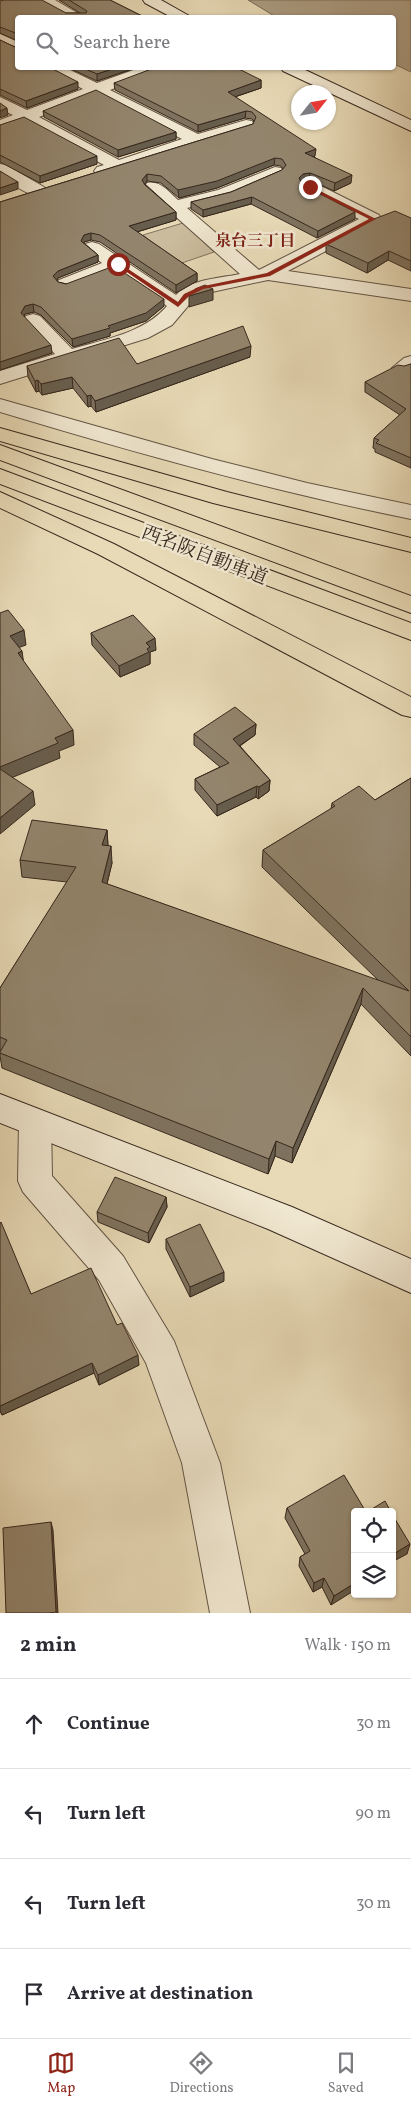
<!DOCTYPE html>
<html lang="en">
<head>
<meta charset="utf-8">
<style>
  body { margin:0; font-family:Vollkorn,"Noto Serif JP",serif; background:#f2f2f3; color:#2b2b33 }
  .controls { position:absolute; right:15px; bottom:15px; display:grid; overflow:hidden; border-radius:5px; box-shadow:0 1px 4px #0004 }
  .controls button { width:45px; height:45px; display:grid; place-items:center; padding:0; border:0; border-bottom:1px solid #e1e1e2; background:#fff; color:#2b2b33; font:25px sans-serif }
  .compass { position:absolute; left:291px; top:85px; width:45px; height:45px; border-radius:50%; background:#fff; box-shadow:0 1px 4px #0004; rotate:59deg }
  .stop { position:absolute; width:15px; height:15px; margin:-11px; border:4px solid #8f2418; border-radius:50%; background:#fff }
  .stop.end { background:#8f2418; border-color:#fff; box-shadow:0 1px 5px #0008 }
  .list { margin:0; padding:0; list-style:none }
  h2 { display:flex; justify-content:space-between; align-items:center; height:65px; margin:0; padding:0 20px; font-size:21px }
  h2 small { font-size:16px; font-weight:400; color:#7c7c81 }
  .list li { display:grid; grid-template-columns:32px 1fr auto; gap:15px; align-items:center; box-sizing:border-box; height:90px; padding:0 20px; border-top:1px solid #e1e1e2 }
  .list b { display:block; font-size:19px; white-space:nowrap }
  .list em { font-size:16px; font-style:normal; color:#7c7c81 }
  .icon { flex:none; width:28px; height:28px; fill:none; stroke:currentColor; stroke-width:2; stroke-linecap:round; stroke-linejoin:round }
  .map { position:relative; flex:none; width:411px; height:1613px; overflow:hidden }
  .search { position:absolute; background:#fff; box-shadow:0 1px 4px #0004; left:15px; right:15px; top:15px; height:55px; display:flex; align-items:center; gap:12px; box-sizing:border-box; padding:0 18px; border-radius:5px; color:#7c7c81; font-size:19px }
  .sheet { height:425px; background:#fff }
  nav { display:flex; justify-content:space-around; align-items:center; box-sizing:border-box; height:70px; border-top:1px solid #e1e1e2; background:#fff; font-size:14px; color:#7c7c81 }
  nav a { display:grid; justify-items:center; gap:2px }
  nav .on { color:#8f2418 }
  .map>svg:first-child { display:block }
  .green { fill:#cabc9d; stroke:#80725d }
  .water { fill:#ac9d83; stroke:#7d6e5a }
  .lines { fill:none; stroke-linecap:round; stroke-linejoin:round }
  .street-casing { stroke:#635444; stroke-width:2 }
  .secondary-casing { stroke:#37281d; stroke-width:2 }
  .highway-casing { stroke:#37281d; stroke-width:2 }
  .street { fill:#f0e7d0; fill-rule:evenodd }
  .secondary { fill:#f0e7d0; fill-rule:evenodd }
  .highway { fill:#e8dab7; fill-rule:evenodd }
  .wall { fill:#7e725e; stroke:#37281d }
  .shaded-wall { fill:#675d4c; stroke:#37281d }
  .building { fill:#93856d; stroke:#37281d }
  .route { fill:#8f2418 }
  .labels { text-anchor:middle; stroke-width:5; stroke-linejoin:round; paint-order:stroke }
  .far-neighbourhood-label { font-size:16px; font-weight:bold; fill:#7a1f14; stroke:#f0e7d0 }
  .street-label { font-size:19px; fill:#37281d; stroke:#f0e7d0 }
</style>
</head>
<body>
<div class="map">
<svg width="411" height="1613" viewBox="0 0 411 1613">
  <rect width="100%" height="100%" fill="#e8dab7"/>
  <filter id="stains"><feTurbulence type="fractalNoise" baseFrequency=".004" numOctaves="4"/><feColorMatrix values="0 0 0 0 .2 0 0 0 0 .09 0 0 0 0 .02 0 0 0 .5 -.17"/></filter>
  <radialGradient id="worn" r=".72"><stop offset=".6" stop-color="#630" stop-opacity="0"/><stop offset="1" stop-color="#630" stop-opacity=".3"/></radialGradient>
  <path class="green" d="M183 223 214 252 179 264 143 235Z"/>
  <path class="water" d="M248 0H411V72L394 64V18L276 17Z"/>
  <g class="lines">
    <g class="street-casing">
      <g id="street">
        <path d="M0 0H8L5 4 0 5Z"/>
        <path d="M37 0H55L86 18H67L39 3Z"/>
        <path d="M0 34 18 42V53L0 45Z"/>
        <path d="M47 68H66L97 83 139 68H160L158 71 110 90 198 134 246 120 252 121 254 125 252 129 109 175 103 176 97 175 94 171 97 167 104 165 25 122 0 131V120L13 115 0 109V97L27 110 83 89 49 71ZM96 95 182 139 119 160 39 117Z"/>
        <path d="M0 164 6 165 44 187 47 191 44 195C29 198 13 184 0 176Z"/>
        <path d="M275 167 281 168 284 172 281 176 230 198 187 208 259 270 359 219 303 191 300 187 303 183 309 182 315 183 379 215 382 219 379 223 288 271 411 289V301L268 280 207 293 194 299 172 325 148 338 0 384V371L55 354 26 324 23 320 26 316 33 314 40 316 72 349C105 339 144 333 167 306L115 272 73 288 66 290 59 288 56 284 59 280 102 263 83 248 85 244 92 242 99 244 176 295C190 279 221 278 240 274L147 191 144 187 147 183C160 180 168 191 178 200L218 190Z"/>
        <path d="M411 356V371L402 374 395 372 392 368 404 358Z"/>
        <path d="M0 399 212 459 307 483 411 505V519C272 491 136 453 0 412Z"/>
        <path d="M35 1108 47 1113 51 1123 52 1176 123 1256 174 1341 220 1463 250 1613H210L182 1463 146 1363 99 1280 23 1192 18 1181 19 1123 23 1113Z"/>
      </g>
    </g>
    <g class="secondary-casing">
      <g id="secondary">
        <path d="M143 0H161L193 18H173L145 3Z"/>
        <path d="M281 68H301L411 120V131L283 71Z"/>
        <path d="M0 1094 292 1207 411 1259V1293L268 1229 0 1123Z"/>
      </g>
    </g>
    <g class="highway-casing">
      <g id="highway">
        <path d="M0 428 227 492 411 538V552L213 503 0 441Z"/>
        <path d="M0 445 411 596V613L0 460Z"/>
        <path d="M0 469 411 623V640L0 484Z"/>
        <path d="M0 492 114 544 411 697V717L402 715 98 554 0 508Z"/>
      </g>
    </g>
    <use href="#street" class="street"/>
    <use href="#secondary" class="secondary"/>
    <use href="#highway" class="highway"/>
  </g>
  <g class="wall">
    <path d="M59 0H110L146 18H18V41L0 33V1L66 13H80Z"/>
    <path d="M0 40 17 48 78 89 27 108 0 95Z"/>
    <path d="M69 68H135L97 81Z"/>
    <path d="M261 80V88L235 97 315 156 314 157 351 183 334 191 309 180 303 181 301 183 303 185 355 219 317 238 251 204 203 217 191 209V202L231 192 282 170 283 169 281 166 274 165 217 188 179 198 161 183 147 181 145 184 176 212V220L137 232 197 273V281L176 293 100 242 91 240 84 242V243L98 255V262L58 278 57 281 58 282 164 306 146 321 110 333V336L73 347 41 315 34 312 25 314 24 317 52 353 0 370V202L253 124 254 121 252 119 245 118 198 132 115 90 114 83Z"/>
    <path d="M43 111 176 132V139L118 157 44 117Z"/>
    <path d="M0 125 97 164 40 183 0 162Z"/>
    <path d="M411 218V271L388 260 367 273 326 253V244Z"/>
    <path d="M250 357 96 412 91 406 88 407 73 388 42 395 39 391 36 392 28 377 27 366 137 364Z"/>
    <path d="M411 364V468L375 452V449L373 448 374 438 400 415 365 392V382Z"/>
    <path d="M91 633 156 650 150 652V664L120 677 92 645Z"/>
    <path d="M256 724 255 735 240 746 270 780 269 791 258 799 256 797 217 816 195 790V779L220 767 194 745V734Z"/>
    <path d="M411 778V1056L361 1004 292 1163 275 1156 268 1174 2 1068 0 1056V988L67 882 22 877 20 860 107 830 108 846 112 863 107 884 379 981 262 867 263 850 331 809 332 803 375 800Z"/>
    <path d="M166 1197 167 1207 149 1243 98 1222 97 1212Z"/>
    <path d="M0 1223 31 1294 117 1325 139 1365 99 1385 94 1373 2 1415 0 1411Z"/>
    <path d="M166 1239 224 1281 190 1297 166 1249Z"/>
    <path d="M287 1508 366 1512 331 1605 322 1587 313 1592 299 1566 300 1557 305 1554 285 1518Z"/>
  </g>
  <g class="shaded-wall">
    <path d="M115 68H135L97 81V74Z"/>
    <path d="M261 80V88L228 99V92Z"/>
    <path d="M78 82V89L27 108 26 101Z"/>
    <path d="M7 108 8 115 0 118V111Z"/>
    <path d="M246 111 245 118 198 132V125Z"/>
    <path d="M176 132V139L118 157V150Z"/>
    <path d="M316 149 315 156 305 160V153Z"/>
    <path d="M97 156V164L40 183V176Z"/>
    <path d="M275 158 274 165 217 188 179 198 178 190Z"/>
    <path d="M310 173 309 180 303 181 298 186 299 178 303 174Z"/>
    <path d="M147 174V181L142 187V180Z"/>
    <path d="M352 175 351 183 334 191 335 183Z"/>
    <path d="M18 182V189L0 195V188Z"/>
    <path d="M252 197 251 204 203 217V210Z"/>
    <path d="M176 212V220L130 234 129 226Z"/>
    <path d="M355 212V219L317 238 318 231Z"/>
    <path d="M91 233V240L84 242 81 248V241L84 235Z"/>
    <path d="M389 251 388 260 367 273 368 263Z"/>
    <path d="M98 255V262L58 278 54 284 53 276 58 271Z"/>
    <path d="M197 273V281L176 293V285Z"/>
    <path d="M213 289V300L189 307V296Z"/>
    <path d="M164 299V306L146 321 110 333V336L73 347 72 339 108 326Z"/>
    <path d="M33 304 34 312 25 314 22 321 21 313 25 306Z"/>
    <path d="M51 345 52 353 0 370V362Z"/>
    <path d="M251 346 250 357 96 412 95 401Z"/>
    <path d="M72 377 73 388 42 395 41 384Z"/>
    <path d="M38 380 39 391 36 392 35 381Z"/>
    <path d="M91 395V406L88 407 87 396Z"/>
    <path d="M24 630 26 645 12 650 10 636Z"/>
    <path d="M155 638 156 650 150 652V664L120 677 119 666 146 643Z"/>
    <path d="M22 651 24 665 18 653Z"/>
    <path d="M256 724 255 735 233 750V739Z"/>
    <path d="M73 730 74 745 59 751 60 758 1 782 0 767 55 738Z"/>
    <path d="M270 780 269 791 258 799 259 787Z"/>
    <path d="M257 786 256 797 217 816V805Z"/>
    <path d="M33 791 35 805 0 834V818Z"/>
    <path d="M107 830 108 846 102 845Z"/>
    <path d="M111 846 112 863 103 899 102 882Z"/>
    <path d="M363 988 361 1004 292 1163 293 1148Z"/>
    <path d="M276 1141 275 1156 268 1174 269 1159Z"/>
    <path d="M166 1197 167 1207 149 1243 148 1233Z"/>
    <path d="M224 1272V1281L190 1297V1287Z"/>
    <path d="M138 1355 139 1365 99 1385 98 1375Z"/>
    <path d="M92 1363 94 1373 2 1415 0 1410V1406Z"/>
    <path d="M51 1522 53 1530 58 1613H56V1612Z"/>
    <path d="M410 1544 407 1554 392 1562V1555Z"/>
    <path d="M324 1578 322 1587 313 1592 314 1583Z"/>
    <path d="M355 1583V1590L331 1605 334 1596Z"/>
  </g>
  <g class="building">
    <path d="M4 0H42L66 13H86L87 11 69 0H110L146 18H18V34L0 27V1Z"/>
    <path d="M0 40 17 48 18 47V68H51L78 82 26 101 0 89Z"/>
    <path d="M83 68H115L97 74Z"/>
    <path d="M154 68H237L261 80 228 92 316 149 305 153 352 175 335 183 310 173 303 174 299 178 303 185 355 212 318 231 252 197 203 210 191 202 231 192 282 170 286 165 282 159 275 158 217 181 178 190 161 176 147 174 142 180 145 185 176 212 129 226 197 273 176 285 100 235 91 233 84 235 81 241 98 255 58 271 53 276 58 282 66 284 114 266 164 299 146 313 108 326 110 328 72 339 41 307 33 304 25 306 21 313 51 345 0 362V202L253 124 256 117 252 112 246 111 198 125 114 83Z"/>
    <path d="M96 90 176 132 118 150 43 111Z"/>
    <path d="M0 103 7 108 0 111Z"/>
    <path d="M24 117 97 156 40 176 0 155V125Z"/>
    <path d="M0 171 18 182 0 188Z"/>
    <path d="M395 211 411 218V261L389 251 368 263 326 244 374 219Z"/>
    <path d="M205 285 213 289 189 296 195 289Z"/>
    <path d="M243 326 251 346 95 401 91 395 87 396 72 377 41 384 38 380 35 381 27 366 119 338 137 364Z"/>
    <path d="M411 364V458L376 443 379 440 374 438 406 409 365 382 398 365 404 366Z"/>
    <path d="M8 610 24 630 10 636 22 651 18 653 73 730 55 738 58 743 0 767V613Z"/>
    <path d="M133 615 155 638 146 643 150 647 147 649 149 652 119 666 91 633Z"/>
    <path d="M235 707 256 724 233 739 270 780 259 787 257 786 217 805 195 779 229 763 194 734Z"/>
    <path d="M0 769 33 791 0 818Z"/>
    <path d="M411 778V1037L363 988 293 1148 276 1141 269 1159 0 1053V1052L7 1040 0 1037V988L76 867 20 860 32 820 107 830 102 845 111 846 102 882 409 991 263 850 335 806 332 803 359 786 375 800Z"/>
    <path d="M115 1177 166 1197 148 1233 97 1212Z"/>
    <path d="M1 1222 31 1294 91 1268 117 1325 122 1323 138 1355 98 1375 92 1363 0 1406V1223Z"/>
    <path d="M200 1224 224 1272 190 1287 166 1239Z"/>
    <path d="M344 1475 366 1512H355V1583L334 1596 324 1578 314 1583 300 1557 310 1551 287 1508Z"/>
    <path d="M385 1501 391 1512H367Z"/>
    <path d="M392 1514 410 1544 392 1555Z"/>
    <path d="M51 1522 56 1612 49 1613H6L3 1528Z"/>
  </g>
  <path class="route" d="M310 186 376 219 270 276 203 289 189 296 178 307 115 264 119 263 178 302 184 294 199 287 267 273 369 219 308 188Z"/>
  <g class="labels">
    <g class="far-neighbourhood-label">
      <text x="255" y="246">泉台三丁目</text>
    </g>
    <g class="street-label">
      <text transform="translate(205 554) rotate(21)" y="7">西名阪自動車道</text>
    </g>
  </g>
  <rect width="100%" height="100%" filter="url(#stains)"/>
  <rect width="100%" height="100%" fill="url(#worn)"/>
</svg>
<div class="controls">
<button><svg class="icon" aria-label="locate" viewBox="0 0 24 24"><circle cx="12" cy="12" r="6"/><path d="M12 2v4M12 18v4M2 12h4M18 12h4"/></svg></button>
<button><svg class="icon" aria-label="layers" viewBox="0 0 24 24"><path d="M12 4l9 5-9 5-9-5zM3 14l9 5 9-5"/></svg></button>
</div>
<svg class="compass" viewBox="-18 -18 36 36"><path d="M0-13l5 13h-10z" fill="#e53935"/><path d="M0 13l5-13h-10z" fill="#7c7c81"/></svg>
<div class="stop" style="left:118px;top:264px"></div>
<div class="stop end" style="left:310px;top:187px"></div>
<div class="search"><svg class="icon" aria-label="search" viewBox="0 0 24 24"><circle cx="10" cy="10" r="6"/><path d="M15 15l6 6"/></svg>Search here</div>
</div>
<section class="sheet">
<h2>2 min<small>Walk · 150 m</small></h2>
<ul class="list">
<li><svg class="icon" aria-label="ahead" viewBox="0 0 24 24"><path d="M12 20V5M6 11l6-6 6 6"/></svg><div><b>Continue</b></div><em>30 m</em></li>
<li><svg class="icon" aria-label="left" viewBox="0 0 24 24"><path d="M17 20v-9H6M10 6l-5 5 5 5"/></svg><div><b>Turn left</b></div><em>90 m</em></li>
<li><svg class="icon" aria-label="left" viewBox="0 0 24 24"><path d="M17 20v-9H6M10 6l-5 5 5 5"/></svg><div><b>Turn left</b></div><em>30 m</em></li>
<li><svg class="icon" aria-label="arrive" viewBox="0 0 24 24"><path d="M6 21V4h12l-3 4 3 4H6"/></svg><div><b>Arrive at destination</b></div></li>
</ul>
</section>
<nav>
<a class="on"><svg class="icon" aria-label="map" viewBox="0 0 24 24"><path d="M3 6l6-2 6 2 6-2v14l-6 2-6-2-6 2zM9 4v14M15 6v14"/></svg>Map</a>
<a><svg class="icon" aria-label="directions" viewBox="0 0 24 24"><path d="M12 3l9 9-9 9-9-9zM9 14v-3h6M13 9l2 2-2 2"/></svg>Directions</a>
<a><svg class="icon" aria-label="saved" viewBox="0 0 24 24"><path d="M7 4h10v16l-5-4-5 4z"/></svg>Saved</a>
</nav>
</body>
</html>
